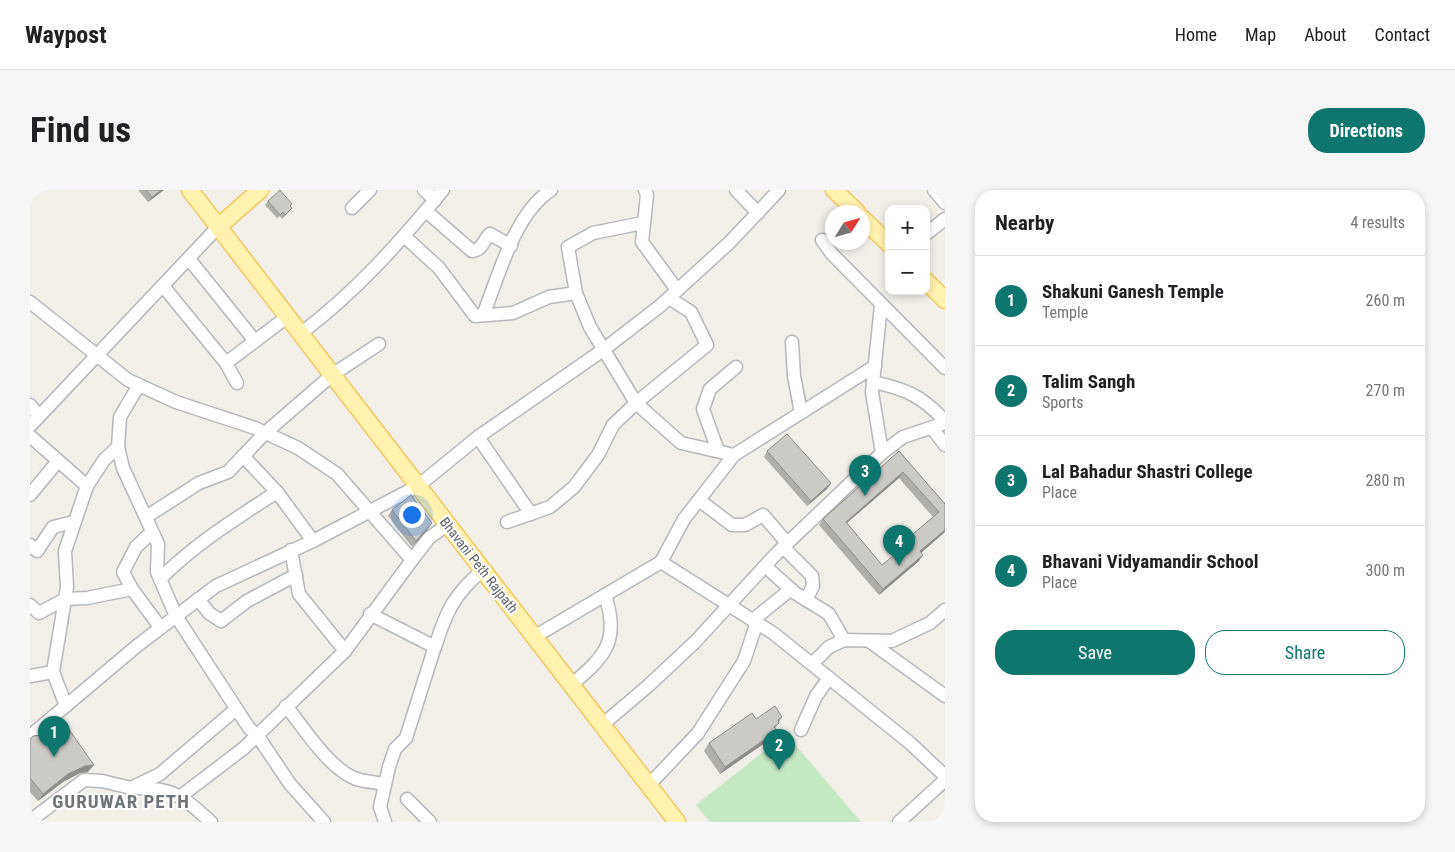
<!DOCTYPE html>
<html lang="en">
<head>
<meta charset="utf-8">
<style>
  body { margin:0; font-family:"Roboto Condensed",sans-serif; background:#f6f6f6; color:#202124 }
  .controls { position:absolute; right:15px; top:15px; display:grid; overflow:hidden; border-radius:10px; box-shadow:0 2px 8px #0003 }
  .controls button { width:45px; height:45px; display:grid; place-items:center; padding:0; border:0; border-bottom:1px solid #e0e0e0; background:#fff; color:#202124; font:25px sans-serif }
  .compass { position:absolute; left:795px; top:15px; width:45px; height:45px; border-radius:50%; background:#fff; box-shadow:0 2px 8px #0003; rotate:53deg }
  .you { position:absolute; left:381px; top:324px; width:18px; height:18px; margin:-12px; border:4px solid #fff; border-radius:50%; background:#1a73e8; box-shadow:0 0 0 8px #1a73e833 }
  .badge { display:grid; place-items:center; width:32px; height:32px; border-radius:50%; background:#0f766e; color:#fff; font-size:16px; font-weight:700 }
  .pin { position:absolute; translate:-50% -41px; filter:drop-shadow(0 1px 2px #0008) }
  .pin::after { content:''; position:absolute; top:26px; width:18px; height:15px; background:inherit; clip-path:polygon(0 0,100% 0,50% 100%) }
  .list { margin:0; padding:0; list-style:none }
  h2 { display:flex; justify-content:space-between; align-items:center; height:65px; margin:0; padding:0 20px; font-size:21px }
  h2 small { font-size:16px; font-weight:400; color:#757577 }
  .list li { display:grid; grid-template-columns:32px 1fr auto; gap:15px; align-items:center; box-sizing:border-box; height:90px; padding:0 20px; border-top:1px solid #e0e0e0 }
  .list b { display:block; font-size:19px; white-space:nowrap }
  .list p { margin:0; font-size:16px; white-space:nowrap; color:#757577 }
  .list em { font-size:16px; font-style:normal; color:#757577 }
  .actions { display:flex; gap:10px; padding:15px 20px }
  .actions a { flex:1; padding:11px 0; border:1px solid #0f766e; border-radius:20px; text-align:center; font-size:18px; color:#0f766e }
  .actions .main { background:#0f766e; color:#fff }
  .map { position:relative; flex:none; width:915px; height:632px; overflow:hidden; border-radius:20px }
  header { display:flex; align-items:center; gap:30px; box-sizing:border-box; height:70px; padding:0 25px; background:#fff; border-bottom:1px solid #e0e0e0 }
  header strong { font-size:24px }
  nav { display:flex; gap:28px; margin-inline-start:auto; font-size:18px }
  .intro { display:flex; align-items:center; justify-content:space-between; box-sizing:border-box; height:120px; padding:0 30px }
  h1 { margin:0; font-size:35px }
  .button { padding:12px 22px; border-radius:20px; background:#0f766e; color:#fff; font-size:18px; font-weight:700 }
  main { display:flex; gap:30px; padding:0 30px }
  aside { flex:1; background:#fff; border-radius:20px; box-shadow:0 2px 8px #0003 }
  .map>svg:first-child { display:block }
  .green { fill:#c5e8c5 }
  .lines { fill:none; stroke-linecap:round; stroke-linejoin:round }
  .minor-casing { stroke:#b5b8bc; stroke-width:15 }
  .major-casing { stroke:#f2c960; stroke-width:19 }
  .minor { stroke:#fff; stroke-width:12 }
  .major { stroke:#fff2af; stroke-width:16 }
  .wall { fill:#afaea9; fill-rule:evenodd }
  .shaded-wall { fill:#8f8d8a }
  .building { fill:#cccac5; stroke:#8f8d8a; fill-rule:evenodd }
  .labels { text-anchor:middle; stroke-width:4; stroke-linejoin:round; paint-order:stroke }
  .street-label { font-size:14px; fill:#5f6368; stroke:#fff }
  .district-label { font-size:19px; font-weight:bold; letter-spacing:1px; fill:#70757a; stroke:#fff }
</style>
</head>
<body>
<header>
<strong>Waypost</strong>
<nav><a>Home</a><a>Map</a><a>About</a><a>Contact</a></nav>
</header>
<div class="intro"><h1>Find us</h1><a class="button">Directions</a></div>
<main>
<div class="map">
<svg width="915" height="632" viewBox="0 0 915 632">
  <rect width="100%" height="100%" fill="#f1efe8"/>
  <path class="green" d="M756 544 831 632H680L666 615Z"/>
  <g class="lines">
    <g class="minor-casing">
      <g id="minor">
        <path d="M394 0 405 10"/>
        <path d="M615 0 617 5 612 52 647 100"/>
        <path d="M706 0 728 23"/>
        <path d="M904 0 915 13"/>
        <path d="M322 18 340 0"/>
        <path d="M396 21 442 61C453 60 453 50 460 44L481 56"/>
        <path d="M613 33 563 43 538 57 546 103 560 137 606 213 651 253 704 265 845 176"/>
        <path d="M896 44 915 29"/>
        <path d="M374 46 409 78 445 126 483 123 519 107 546 103"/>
        <path d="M792 50 802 64 915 178"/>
        <path d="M159 69 225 151"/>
        <path d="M133 96 196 173 207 193"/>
        <path d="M0 112 98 190 146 212 225 238 268 258 307 284 382 370"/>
        <path d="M453 125C469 86 484 24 521 0"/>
        <path d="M270 144C327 101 368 54 413 0"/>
        <path d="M762 152 764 186 771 223"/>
        <path d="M196 173 257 127"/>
        <path d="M843 192C876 199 892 206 915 231"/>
        <path d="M109 195 90 227 88 257 93 278 128 354 127 382 146 426 219 538 227 545 260 594 294 632"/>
        <path d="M0 215 9 226"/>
        <path d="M0 236 188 37"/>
        <path d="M902 238 915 255"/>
        <path d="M0 246 57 296"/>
        <path d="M448 247 501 324"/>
        <path d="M688 261 673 219 680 199 706 177"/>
        <path d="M852 263 873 247 915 233"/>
        <path d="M213 266 247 302 283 351"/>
        <path d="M0 305 28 271"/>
        <path d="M669 310 702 335H715L733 325 757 353"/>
        <path d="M116 327 169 293 198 282 235 243 302 185 349 154"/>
        <path d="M477 332 520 317 544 297 568 265 583 235 606 213 677 155 661 122 639 108"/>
        <path d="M122 342 106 357 93 382 102 399 130 437"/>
        <path d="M0 355 7 361 23 337 44 332"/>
        <path d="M753 357 782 386 783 396 776 410"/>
        <path d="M261 360 269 404 315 461"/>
        <path d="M631 372 654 329 704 265"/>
        <path d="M735 376 765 403 799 424 814 450"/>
        <path d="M130 389C165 354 205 329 247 302"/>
        <path d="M168 409 179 423 191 431 217 411 266 385"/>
        <path d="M0 415 9 423 35 409 57 408 102 399"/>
        <path d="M340 424 405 457C416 422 424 404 453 380"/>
        <path d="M723 430 761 399"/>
        <path d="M504 447 631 372 743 443 880 553 915 586"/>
        <path d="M839 451 915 506"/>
        <path d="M782 474 799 457 814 450 862 451 900 433 915 420"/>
        <path d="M0 486 23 482"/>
        <path d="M541 495C576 466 590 450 575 405"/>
        <path d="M36 516 23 482 37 397 35 361 57 296 74 270 88 257"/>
        <path d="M256 516C274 538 298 577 324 588 333 592 345 592 355 594"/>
        <path d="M572 535 618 496 665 452 746 364 852 263 842 202 851 115"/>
        <path d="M771 540 786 506 799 488"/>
        <path d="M0 546 108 455 186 396 283 351 388 296 448 247 573 160 630 116 700 52 749 0"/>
        <path d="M619 595 668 543 714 471 727 432"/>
        <path d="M104 598C145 598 152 606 181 632"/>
        <path d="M151 606 214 558 315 461 382 370 399 348 417 335"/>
        <path d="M377 609 400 632"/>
        <path d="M0 631 54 590 72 591 101 598 130 584 206 519"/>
        <path d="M355 632 350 617 359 577 365 559 376 548 405 456"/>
        <path d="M869 632 915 590"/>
      </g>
    </g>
    <g class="major-casing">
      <g id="major">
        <path d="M160 0 647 632"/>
        <path d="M804 0 827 22"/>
        <path d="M832 28 859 54"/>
        <path d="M188 37 230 0"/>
        <path d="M896 91 915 110"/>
      </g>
    </g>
    <use href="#minor" class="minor"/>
    <use href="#major" class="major"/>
  </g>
  <g class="wall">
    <path d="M108 0H134L118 12Z"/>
    <path d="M238 11 262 14 260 17 259 22 252 29 250 26 247 28 235 15Z"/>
    <path d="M737 261 801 293 797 299 777 316 734 267Z"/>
    <path d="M869 261 915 314V342L891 363 889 371 849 405 789 335 793 329ZM869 288 903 327 883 344 879 350 880 352 852 375 817 333Z"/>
    <path d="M362 320 398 339 382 357 358 326Z"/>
    <path d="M752 527 745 539 747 541 742 548 690 584 674 561 679 553 726 529Z"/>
    <path d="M0 549 58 582 50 583 33 592 8 611 0 602Z"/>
  </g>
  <g class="shaded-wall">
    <path d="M131 0H134L118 12 122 7Z"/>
    <path d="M873 282 869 288 812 337 816 332Z"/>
    <path d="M801 293 797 299 777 316 781 311Z"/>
    <path d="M402 333 398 339 382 357 386 351Z"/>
    <path d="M915 340V342L886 367 890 361Z"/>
    <path d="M893 365 889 371 849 405 853 399Z"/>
    <path d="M747 541 742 548 690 584 695 577Z"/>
    <path d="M64 575 58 582 50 583 33 592 8 611 13 604 38 584 55 576Z"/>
  </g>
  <g class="building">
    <path d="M116 0H131L122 7Z"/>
    <path d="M250 0 262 14 260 16 262 18 255 25 253 22 250 25 238 11Z"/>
    <path d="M757 244 801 293 781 311 737 261Z"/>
    <path d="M869 261 915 314V340L890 361 893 365 853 399 793 329ZM873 282 909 322 883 344 886 347 852 375 816 332Z"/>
    <path d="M381 305 402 333 386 351 362 320Z"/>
    <path d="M745 516 752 527 748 530 749 533 744 537 747 541 695 577 679 553 722 523 726 529Z"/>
    <path d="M31 528 64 575 55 576 38 584 13 604 0 588V549L3 546 10 545Z"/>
  </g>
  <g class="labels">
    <g class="street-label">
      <text transform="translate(449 375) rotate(52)" y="5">Bhavani Peth Rajpath</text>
    </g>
    <g class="district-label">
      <text x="91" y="618">GURUWAR PETH</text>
    </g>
  </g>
</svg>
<div class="controls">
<button>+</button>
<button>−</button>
</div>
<svg class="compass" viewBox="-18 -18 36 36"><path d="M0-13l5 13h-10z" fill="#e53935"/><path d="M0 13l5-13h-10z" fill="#757577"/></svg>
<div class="you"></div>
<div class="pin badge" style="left:24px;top:567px">1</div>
<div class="pin badge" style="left:749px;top:580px">2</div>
<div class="pin badge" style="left:835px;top:306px">3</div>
<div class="pin badge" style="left:869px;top:376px">4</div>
</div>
<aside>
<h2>Nearby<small>4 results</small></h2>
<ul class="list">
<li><span class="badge">1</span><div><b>Shakuni Ganesh Temple</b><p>Temple</p></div><em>260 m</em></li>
<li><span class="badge">2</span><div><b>Talim Sangh</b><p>Sports</p></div><em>270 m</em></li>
<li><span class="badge">3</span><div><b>Lal Bahadur Shastri College</b><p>Place</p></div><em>280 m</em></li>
<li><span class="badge">4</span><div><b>Bhavani Vidyamandir School</b><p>Place</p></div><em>300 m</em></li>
</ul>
<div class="actions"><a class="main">Save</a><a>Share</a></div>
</aside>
</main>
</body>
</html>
